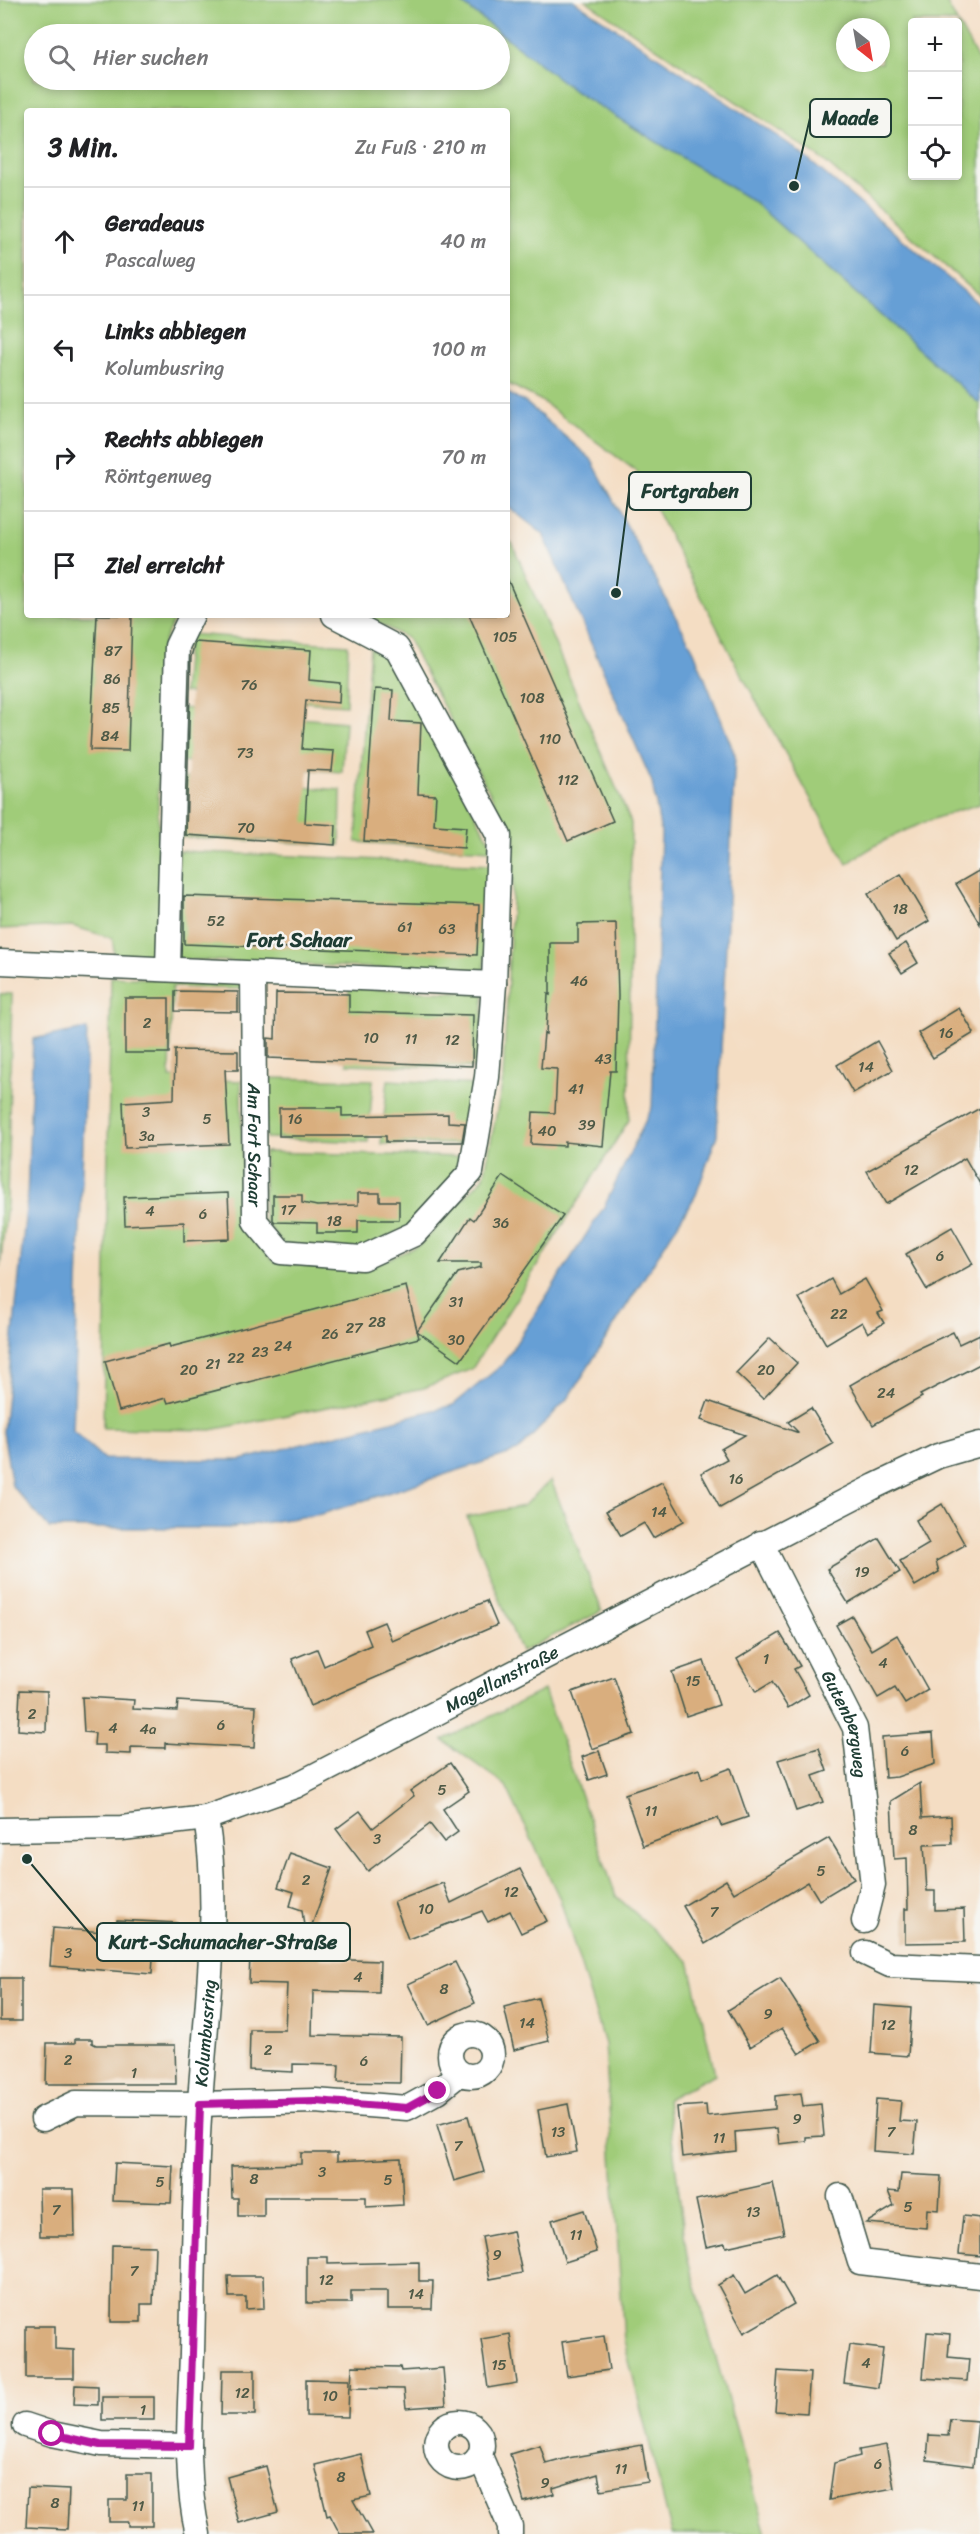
<!DOCTYPE html>
<html lang="de">
<head>
<meta charset="utf-8">
<style>
  body { margin:0; font-family:Sriracha,sans-serif; background:#f2f2f2; color:#202124 }
  .controls { position:absolute; right:18px; top:18px; display:grid; overflow:hidden; border-radius:6px; box-shadow:0 3px 9px #0003 }
  .controls button { width:54px; height:54px; display:grid; place-items:center; padding:0; border:0; border-bottom:2px solid #e0e0e0; background:#fff; color:#202124; font:30px sans-serif }
  .compass { position:absolute; left:836px; top:18px; width:54px; height:54px; border-radius:50%; background:#fff; box-shadow:0 3px 9px #0003; rotate:149deg }
  .stop { position:absolute; width:18px; height:18px; margin:-14px; border:4px solid #b5179e; border-radius:50%; background:#fff }
  .stop.end { background:#b5179e; border-color:#fff; box-shadow:0 2px 6px #0008 }
  .list { margin:0; padding:0; list-style:none }
  h2 { display:flex; justify-content:space-between; align-items:center; height:78px; margin:0; padding:0 24px; font-size:26px }
  h2 small { font-size:20px; font-weight:400; color:#757577 }
  .list li { display:grid; grid-template-columns:39px 1fr auto; gap:18px; align-items:center; box-sizing:border-box; height:108px; padding:0 24px; border-top:2px solid #e0e0e0 }
  .list b { display:block; font-size:22px; white-space:nowrap }
  .list p { margin:0; font-size:20px; white-space:nowrap; color:#757577 }
  .list em { font-size:20px; font-style:normal; color:#757577 }
  .icon { flex:none; width:33px; height:33px; fill:none; stroke:currentColor; stroke-width:2; stroke-linecap:round; stroke-linejoin:round }
  .map { position:relative; flex:none; width:980px; height:2534px; overflow:hidden }
  .search { position:absolute; background:#fff; box-shadow:0 3px 9px #0003; left:24px; top:24px; width:486px; height:66px; display:flex; align-items:center; gap:15px; box-sizing:border-box; padding:0 21px; border-radius:33px; color:#757577; font-size:22px }
  .panel { position:absolute; background:#fff; box-shadow:0 3px 9px #0003; left:24px; top:108px; width:486px; height:510px; border-radius:6px }
  .map>svg:first-child { display:block }
  .green { fill:#a0cc79; stroke:#608456; stroke-width:1.5; fill-rule:evenodd }
  .water { fill:#669fd5; stroke:#426e84; stroke-width:1.5 }
  .building { fill:#d9ae7e }
  .lines { fill:none; stroke-linecap:round; stroke-linejoin:round }
  .minor-casing { stroke:#3f5549; stroke-width:27 }
  .minor { stroke:#fff; stroke-width:24 }
  .route { stroke:#b5179e; stroke-width:8 }
  .labels { text-anchor:middle; stroke-width:5; stroke-linejoin:round; paint-order:stroke }
  .number-label { font-size:15px; fill:#4e5946 }
  .street-label { font-size:18px; fill:#1f3d34; stroke:#f6f6f2 }
  .neighbourhood-label { font-size:20px; font-weight:bold; fill:#1f3d34; stroke:#f6f6f2 }
  .leader { fill:none; stroke:#1f3d34; stroke-width:2 }
  .callout-dot { fill:#1f3d34; stroke:#f6f6f2; stroke-width:2 }
  .callout { fill:#f6f6f2; stroke:#1f3d34; stroke-width:2 }
  .callout-label { font-size:20px; text-anchor:middle; font-weight:bold; fill:#1f3d34 }
</style>
</head>
<body>
<div class="map">
<svg width="980" height="2534" viewBox="0 0 980 2534">
  <rect width="100%" height="100%" fill="#f6f6f2"/>
  <filter id="ink" filterUnits="userSpaceOnUse"><feTurbulence type="fractalNoise" baseFrequency=".0167" numOctaves="2"/><feDisplacementMap in="SourceGraphic" scale="12" xChannelSelector="R" yChannelSelector="G"/><feConvolveMatrix kernelMatrix="1 2 1 2 8 2 1 2 1" color-interpolation-filters="sRGB"/></filter>
  <filter id="wash" filterUnits="userSpaceOnUse"><feTurbulence type="fractalNoise" baseFrequency=".008" numOctaves="4" result="noise"/><feDisplacementMap in="SourceGraphic" scale="24" xChannelSelector="R" yChannelSelector="G"/><feGaussianBlur stdDeviation="1.35" result="paint"/><feColorMatrix in="noise" values="0 0 0 0 0 0 0 0 0 0 0 0 0 0 0 0 0 1.4 0 .05"/><feComposite in="paint" operator="in"/></filter>
  <g filter="url(#wash)">
    <rect width="100%" height="100%" fill="#f4ddc3"/>
    <g class="green">
      <path d="M0 0H458L576 92 754 202 980 404V804C933 817 886 835 847 864L739 670 636 471 540 400 507 383V111H27V615H176L163 643 158 790 160 960 115 957 112 938 72 926 0 929ZM34 34H500V80H34Z"/>
      <path d="M585 0H945L957 22H912V176H958V23L980 64V296L823 160ZM845 27H881V63H845Z"/>
      <path d="M507 540 512 543 631 823 629 1120 472 1369 424 1388 211 1430 103 1428 111 977 246 982 245 989 172 987 170 1078 241 1081 243 1227 274 1262 360 1272 420 1245 484 1177 503 1080 515 840 407 638 363 615H507Z"/>
      <path d="M188 634 348 645 346 705 183 693Z"/>
      <path d="M370 648 393 660 490 842V850L356 842Z"/>
      <path d="M181 708 345 722 342 772 178 761Z"/>
      <path d="M181 778 341 790 340 845 180 837Z"/>
      <path d="M179 851 490 865 484 973 176 959Z"/>
      <path d="M349 988 484 993 479 1068 347 1064Z"/>
      <path d="M0 994H12L7 1204 0 1267Z"/>
      <path d="M266 1078 373 1080 368 1142 266 1138Z"/>
      <path d="M388 1080 478 1085 471 1144H381Z"/>
      <path d="M264 1152 466 1157 463 1169 408 1227 361 1250 283 1244 264 1220Z"/>
      <path d="M551 1480 602 1611 521 1652 467 1517 523 1506Z"/>
      <path d="M544 1690 616 1896 689 1961 715 2074 667 2099 687 2256 766 2534H672L624 2341 605 2044 560 1899 506 1786 443 1740Z"/>
    </g>
    <g class="water">
      <path d="M458 0H573L792 146 980 305V404L754 202 576 92Z"/>
      <path d="M507 393 525 402 591 459 694 651 735 755 717 1135 696 1195 570 1396 518 1451 322 1514 229 1528H49L12 1486 3 1432 27 1199 33 1039 87 1029 73 1431 104 1459 241 1460 453 1405 502 1365 604 1207 652 1107 661 833 652 782 543 534 507 506Z"/>
    </g>
    <g id="blocks">
      <g class="building">
        <path d="M507 578 613 821 568 841 469 615H507Z"/>
        <path d="M97 615H132L128 751 90 750Z"/>
        <path d="M195 642 311 650 309 680 340 683 339 703 306 700 302 749 334 751 332 771 308 770 305 823 336 825 335 845 186 835 191 657Z"/>
        <path d="M375 689 393 690 391 721 421 723 418 794 436 795 434 825 466 827 464 848 364 841Z"/>
        <path d="M980 870V924L956 884Z"/>
        <path d="M901 874 929 921 896 941 868 894Z"/>
        <path d="M184 896 479 905 477 955 184 944Z"/>
        <path d="M616 923 618 996 616 1071H610L603 1146 565 1142V1146L531 1144 533 1112 555 1113 557 1069 541 1068 544 1033 546 1034 548 994 550 995V943H578V924Z"/>
        <path d="M906 943 918 963 902 973 889 953Z"/>
        <path d="M175 991 238 992V1012L175 1011Z"/>
        <path d="M276 993 349 994V1012L473 1015 472 1066 268 1058V1038L275 1039Z"/>
        <rect x="125" y="998" width="44" height="55"/>
        <path d="M959 1008 974 1033 933 1058 918 1033Z"/>
        <path d="M877 1041 893 1070 853 1093 837 1065Z"/>
        <path d="M175 1050 238 1051V1070H225L229 1144 125 1148 123 1102 174 1099Z"/>
        <path d="M279 1108H342V1116L448 1114V1122L465 1123 462 1142H386V1136H279Z"/>
        <path d="M980 1108V1184L965 1158 886 1204 867 1171Z"/>
        <path d="M503 1176 563 1216 460 1361 417 1331 458 1273 481 1267V1263H440L470 1217 474 1220Z"/>
        <path d="M228 1193 230 1239 184 1241V1222L125 1225 124 1197Z"/>
        <path d="M358 1193H380V1201H399V1220H358V1233H317V1223L275 1222 273 1220V1195H302V1203L317 1206 358 1205Z"/>
        <path d="M952 1227 973 1264 927 1290 906 1254Z"/>
        <path d="M831 1279 839 1294 865 1279 883 1311 878 1313 884 1323 868 1333 862 1322 826 1344 799 1298Z"/>
        <path d="M406 1286 419 1338 168 1403 166 1398 119 1411 105 1361 169 1344 170 1347Z"/>
        <path d="M953 1332 959 1344 980 1334V1364L920 1395 922 1397 873 1425 850 1385 899 1357Z"/>
        <path d="M770 1338 797 1363 763 1399 736 1373Z"/>
        <path d="M708 1401 799 1433 788 1422 811 1408 833 1444 720 1508 701 1473 727 1459 721 1449 745 1435 701 1420Z"/>
        <path d="M662 1482 684 1521 653 1538 644 1523 621 1536 606 1511Z"/>
        <path d="M942 1504 965 1545 936 1561 939 1572 915 1586 900 1561 929 1544 916 1520Z"/>
        <path d="M879 1538 900 1572 848 1603 827 1569Z"/>
        <path d="M487 1601 497 1625 310 1706 292 1659 317 1649 324 1666 371 1645 365 1630 384 1622 392 1641Z"/>
        <path d="M852 1616 872 1650 897 1635 928 1690 905 1704 895 1688 878 1698 836 1625Z"/>
        <path d="M780 1633 800 1666 794 1669 809 1695 788 1708 772 1682 756 1692 737 1659Z"/>
        <path d="M704 1661 719 1705 686 1716 672 1672Z"/>
        <path d="M614 1677 634 1734 592 1749 572 1692Z"/>
        <path d="M20 1690 47 1691 46 1732 18 1730Z"/>
        <path d="M82 1697 134 1700 133 1709 177 1711 178 1701 256 1706 254 1748 165 1743V1748L131 1747V1754L105 1753V1745H94L95 1733 84 1732Z"/>
        <path d="M933 1733 935 1764 897 1777 885 1778 882 1737Z"/>
        <path d="M819 1748 827 1771 813 1776 823 1802 796 1811 778 1760Z"/>
        <path d="M599 1751 607 1774 589 1780 582 1757Z"/>
        <path d="M450 1763 469 1791 443 1809 458 1832 444 1842 430 1824 368 1871 336 1829 360 1811 373 1828 414 1796 410 1791Z"/>
        <path d="M731 1768 748 1817 721 1826 718 1818 643 1846 625 1794 699 1769 702 1779Z"/>
        <path d="M920 1783 922 1818 951 1816 952 1844 924 1845 927 1891H935V1910L964 1909 965 1942 905 1943V1909H908L907 1858 894 1859 891 1801Z"/>
        <path d="M829 1838 854 1879 819 1900 808 1882 705 1944 683 1906 726 1880 734 1893Z"/>
        <path d="M290 1853 332 1868 306 1942 302 1910 290 1906 294 1892 278 1887Z"/>
        <path d="M520 1869 547 1921 521 1933 510 1911 488 1922 482 1911 408 1939 394 1902 443 1883 451 1903Z"/>
        <path d="M117 1920 177 1923 175 1960 153 1959 152 1974 50 1966 53 1928 116 1933Z"/>
        <path d="M250 1953 320 1955 321 1959 380 1961 379 1993 313 1991 312 2035 401 2037 400 2083 338 2082 339 2065 293 2064V2072L249 2070 250 2030H285L287 1984 249 1983Z"/>
        <path d="M455 1962 475 2003 428 2025 408 1984Z"/>
        <rect x="0" y="1978" width="21" height="43"/>
        <path d="M780 1978 820 2041 799 2054 782 2028 750 2047 728 2010Z"/>
        <path d="M538 1998 549 2041 514 2050 504 2007Z"/>
        <path d="M874 2005 911 2008 908 2056 871 2053Z"/>
        <path d="M75 2039H92V2043L96 2045H175L176 2084H46L47 2043H75Z"/>
        <path d="M801 2093 803 2106 821 2104 824 2136 806 2137V2141L779 2144 777 2128 735 2132 736 2151 682 2157 677 2107 706 2105 707 2116 775 2109V2096Z"/>
        <path d="M876 2099 901 2101 899 2121 917 2122 914 2154 873 2151Z"/>
        <path d="M568 2104 577 2152 546 2157 538 2110Z"/>
        <path d="M468 2116 484 2172 454 2181 437 2125Z"/>
        <path d="M301 2153H337V2161L401 2158 403 2205 366 2207V2197H264V2216H238V2198H232L231 2166 301 2164Z"/>
        <path d="M115 2163 173 2166 171 2203 113 2201Z"/>
        <path d="M901 2174 941 2176 939 2210 927 2209 926 2228 866 2223 894 2206 888 2191 899 2192Z"/>
        <path d="M773 2183 784 2234 726 2247 725 2243 706 2247 696 2200Z"/>
        <path d="M39 2189H74L75 2236H40Z"/>
        <path d="M584 2210 597 2252 565 2262 552 2220Z"/>
        <path d="M963 2216 980 2218V2256L959 2254Z"/>
        <path d="M513 2231 522 2273 490 2279 482 2237Z"/>
        <path d="M112 2245 155 2246 153 2304H141V2322H111Z"/>
        <path d="M307 2257H328V2264L419 2262V2281H433L432 2309H388V2291H351V2303H307Z"/>
        <path d="M734 2275 745 2294 777 2275 794 2304 744 2333 718 2285Z"/>
        <path d="M228 2276H263L264 2308 246 2309V2297H229Z"/>
        <path d="M26 2326H55V2349L74 2350V2378H26Z"/>
        <path d="M927 2332 950 2334 948 2357 969 2359 967 2381 923 2378Z"/>
        <path d="M510 2334 517 2383 488 2388 481 2339Z"/>
        <path d="M604 2336 609 2370 567 2376 562 2342Z"/>
        <path d="M849 2345 883 2349 878 2388 844 2383Z"/>
        <path d="M352 2366 400 2367 401 2371 443 2368 446 2405 406 2408 404 2389 351 2388Z"/>
        <path d="M222 2370H255V2415H221Z"/>
        <path d="M778 2371 810 2373 807 2413 775 2411Z"/>
        <path d="M306 2379 349 2380 348 2417 306 2416Z"/>
        <path d="M75 2385 98 2386V2405L74 2404Z"/>
        <rect x="102" y="2397" width="52" height="23"/>
        <path d="M950 2419 978 2421 973 2466 927 2460 929 2435 948 2436Z"/>
        <path d="M540 2445 546 2464 568 2458 642 2445 648 2482 601 2490 598 2474 553 2488 554 2494 524 2502 510 2454Z"/>
        <path d="M886 2445 894 2488 829 2500 834 2463 860 2456 859 2450Z"/>
        <path d="M361 2454 371 2496 353 2500 372 2534H340L330 2515 327 2516 315 2465Z"/>
        <path d="M266 2466 278 2512 239 2523 227 2477Z"/>
        <path d="M127 2474H152V2526H128V2522H109V2500H127Z"/>
        <path d="M28 2488 69 2490 67 2529 26 2527Z"/>
      </g>
    </g>
  </g>
  <g filter="url(#ink)">
    <use href="#blocks" fill-opacity="0" stroke="#3f5549" stroke-width="1.5"/>
    <g class="lines">
      <g class="minor-casing">
        <g id="minor">
          <path d="M0 962 494 984"/>
          <path d="M168 968 177 646 192 615"/>
          <path id="s1" d="M253 974 255 1221 281 1252 362 1258 414 1234 471 1172 487 1077 494 984 499 836 397 648 334 615"/>
          <path id="s2" d="M761 1543 855 1728 873 1885 864 1921"/>
          <path id="s3" d="M0 1830 122 1828 206 1818 295 1786 875 1486 938 1456 980 1444"/>
          <path d="M865 1953 890 1965 980 1969"/>
          <circle cx="471" cy="2055" r="21"/>
          <path d="M43 2119 76 2103 200 2104 315 2101 407 2108 438 2091 459 2074"/>
          <path d="M840 2196 860 2262 980 2276"/>
          <circle cx="459" cy="2445" r="23"/>
          <path d="M25 2425 52 2434 101 2444 189 2446"/>
          <path d="M480 2456 510 2526V2534"/>
          <path id="s4" d="M198 2534C184 2475 190 2413 192 2353 194 2270 194 2186 200 2103 206 2007 221 1913 206 1818"/>
        </g>
      </g>
      <use href="#minor" class="minor"/>
    </g>
  </g>
  <g class="lines" filter="url(#ink)">
    <path class="route" d="M52 2434 100 2445 189 2446 200 2104 315 2101 407 2108 438 2091"/>
  </g>
  <g class="labels">
    <g class="number-label">
      <text x="505" y="642">105</text>
      <text x="113" y="656">87</text>
      <text x="112" y="684">86</text>
      <text x="249" y="690">76</text>
      <text x="532" y="703">108</text>
      <text x="111" y="713">85</text>
      <text x="110" y="741">84</text>
      <text x="550" y="744">110</text>
      <text x="245" y="758">73</text>
      <text x="568" y="785">112</text>
      <text x="246" y="833">70</text>
      <text x="900" y="914">18</text>
      <text x="216" y="926">52</text>
      <text x="405" y="932">61</text>
      <text x="447" y="934">63</text>
      <text x="579" y="986">46</text>
      <text x="147" y="1028">2</text>
      <text x="946" y="1038">16</text>
      <text x="371" y="1043">10</text>
      <text x="411" y="1044">11</text>
      <text x="452" y="1045">12</text>
      <text x="603" y="1064">43</text>
      <text x="866" y="1072">14</text>
      <text x="576" y="1094">41</text>
      <text x="146" y="1117">3</text>
      <text x="207" y="1124">5</text>
      <text x="295" y="1124">16</text>
      <text x="587" y="1130">39</text>
      <text x="547" y="1136">40</text>
      <text x="147" y="1141">3a</text>
      <text x="911" y="1175">12</text>
      <text x="288" y="1215">17</text>
      <text x="150" y="1216">4</text>
      <text x="203" y="1219">6</text>
      <text x="334" y="1226">18</text>
      <text x="501" y="1228">36</text>
      <text x="940" y="1261">6</text>
      <text x="456" y="1307">31</text>
      <text x="839" y="1319">22</text>
      <text x="377" y="1327">28</text>
      <text x="354" y="1333">27</text>
      <text x="330" y="1339">26</text>
      <text x="456" y="1345">30</text>
      <text x="283" y="1351">24</text>
      <text x="260" y="1357">23</text>
      <text x="236" y="1363">22</text>
      <text x="213" y="1369">21</text>
      <text x="189" y="1375">20</text>
      <text x="766" y="1375">20</text>
      <text x="886" y="1398">24</text>
      <text x="736" y="1484">16</text>
      <text x="659" y="1517">14</text>
      <text x="862" y="1577">19</text>
      <text x="766" y="1664">1</text>
      <text x="883" y="1668">4</text>
      <text x="693" y="1686">15</text>
      <text x="32" y="1719">2</text>
      <text x="221" y="1730">6</text>
      <text x="113" y="1733">4</text>
      <text x="148" y="1734">4a</text>
      <text x="905" y="1756">6</text>
      <text x="442" y="1795">5</text>
      <text x="651" y="1816">11</text>
      <text x="913" y="1835">8</text>
      <text x="377" y="1844">3</text>
      <text x="821" y="1876">5</text>
      <text x="306" y="1885">2</text>
      <text x="511" y="1897">12</text>
      <text x="426" y="1914">10</text>
      <text x="714" y="1917">7</text>
      <text x="68" y="1958">3</text>
      <text x="358" y="1982">4</text>
      <text x="444" y="1994">8</text>
      <text x="768" y="2019">9</text>
      <text x="527" y="2028">14</text>
      <text x="888" y="2030">12</text>
      <text x="268" y="2055">2</text>
      <text x="68" y="2065">2</text>
      <text x="364" y="2066">6</text>
      <text x="134" y="2078">1</text>
      <text x="797" y="2124">9</text>
      <text x="558" y="2137">13</text>
      <text x="891" y="2137">7</text>
      <text x="719" y="2143">11</text>
      <text x="458" y="2151">7</text>
      <text x="322" y="2177">3</text>
      <text x="254" y="2184">8</text>
      <text x="388" y="2185">5</text>
      <text x="160" y="2187">5</text>
      <text x="908" y="2212">5</text>
      <text x="56" y="2215">7</text>
      <text x="753" y="2217">13</text>
      <text x="576" y="2240">11</text>
      <text x="497" y="2260">9</text>
      <text x="134" y="2276">7</text>
      <text x="326" y="2285">12</text>
      <text x="416" y="2299">14</text>
      <text x="866" y="2368">4</text>
      <text x="499" y="2370">15</text>
      <text x="242" y="2398">12</text>
      <text x="330" y="2401">10</text>
      <text x="143" y="2415">1</text>
      <text x="878" y="2469">6</text>
      <text x="621" y="2474">11</text>
      <text x="341" y="2482">8</text>
      <text x="545" y="2488">9</text>
      <text x="55" y="2508">8</text>
      <text x="138" y="2511">11</text>
    </g>
    <g class="street-label">
      <text dy="6" stroke="none"><textPath href="#s1" startOffset="171">Am Fort Schaar</textPath></text>
      <text dy="6" stroke="none"><textPath href="#s3" startOffset="534">Magellanstraße</textPath></text>
      <text dy="6" stroke="none"><textPath href="#s2" startOffset="201">Gutenbergweg</textPath></text>
      <text dy="6" stroke="none"><textPath href="#s4" startOffset="502">Kolumbusring</textPath></text>
    </g>
    <g class="neighbourhood-label">
      <text x="299" y="947">Fort Schaar</text>
    </g>
  </g>
  <path class="leader" d="M794 186L810 118M616 593L629 491M27 1859L97 1942"/>
  <g class="callout-dot">
    <circle cx="794" cy="186" r="6"/>
    <circle cx="616" cy="593" r="6"/>
    <circle cx="27" cy="1859" r="6"/>
  </g>
  <g class="callout">
    <rect x="810" y="99" width="81" height="38" rx="6"/>
    <rect x="629" y="472" width="122" height="38" rx="6"/>
    <rect x="97" y="1923" width="253" height="38" rx="6"/>
  </g>
  <g class="callout-label">
    <text x="850" y="125">Maade</text>
    <text x="690" y="498">Fortgraben</text>
    <text x="223" y="1949">Kurt-Schumacher-Straße</text>
  </g>
</svg>
<div class="controls">
<button>+</button>
<button>−</button>
<button><svg class="icon" aria-label="locate" viewBox="0 0 24 24"><circle cx="12" cy="12" r="6"/><path d="M12 2v4M12 18v4M2 12h4M18 12h4"/></svg></button>
</div>
<svg class="compass" viewBox="-18 -18 36 36"><path d="M0-13l5 13h-10z" fill="#e53935"/><path d="M0 13l5-13h-10z" fill="#757577"/></svg>
<div class="stop" style="left:52px;top:2434px"></div>
<div class="stop end" style="left:438px;top:2091px"></div>
<div class="search"><svg class="icon" aria-label="search" viewBox="0 0 24 24"><circle cx="10" cy="10" r="6"/><path d="M15 15l6 6"/></svg>Hier suchen</div>
<section class="panel">
<h2>3 Min.<small>Zu Fuß · 210 m</small></h2>
<ul class="list">
<li><svg class="icon" aria-label="ahead" viewBox="0 0 24 24"><path d="M12 20V5M6 11l6-6 6 6"/></svg><div><b>Geradeaus</b><p>Pascalweg</p></div><em>40 m</em></li>
<li><svg class="icon" aria-label="left" viewBox="0 0 24 24"><path d="M17 20v-9H6M10 6l-5 5 5 5"/></svg><div><b>Links abbiegen</b><p>Kolumbusring</p></div><em>100 m</em></li>
<li><svg class="icon" aria-label="right" viewBox="0 0 24 24"><path d="M7 20v-9h11M14 6l5 5-5 5"/></svg><div><b>Rechts abbiegen</b><p>Röntgenweg</p></div><em>70 m</em></li>
<li><svg class="icon" aria-label="arrive" viewBox="0 0 24 24"><path d="M6 21V4h12l-3 4 3 4H6"/></svg><div><b>Ziel erreicht</b></div></li>
</ul>
</section>
</div>
</body>
</html>
